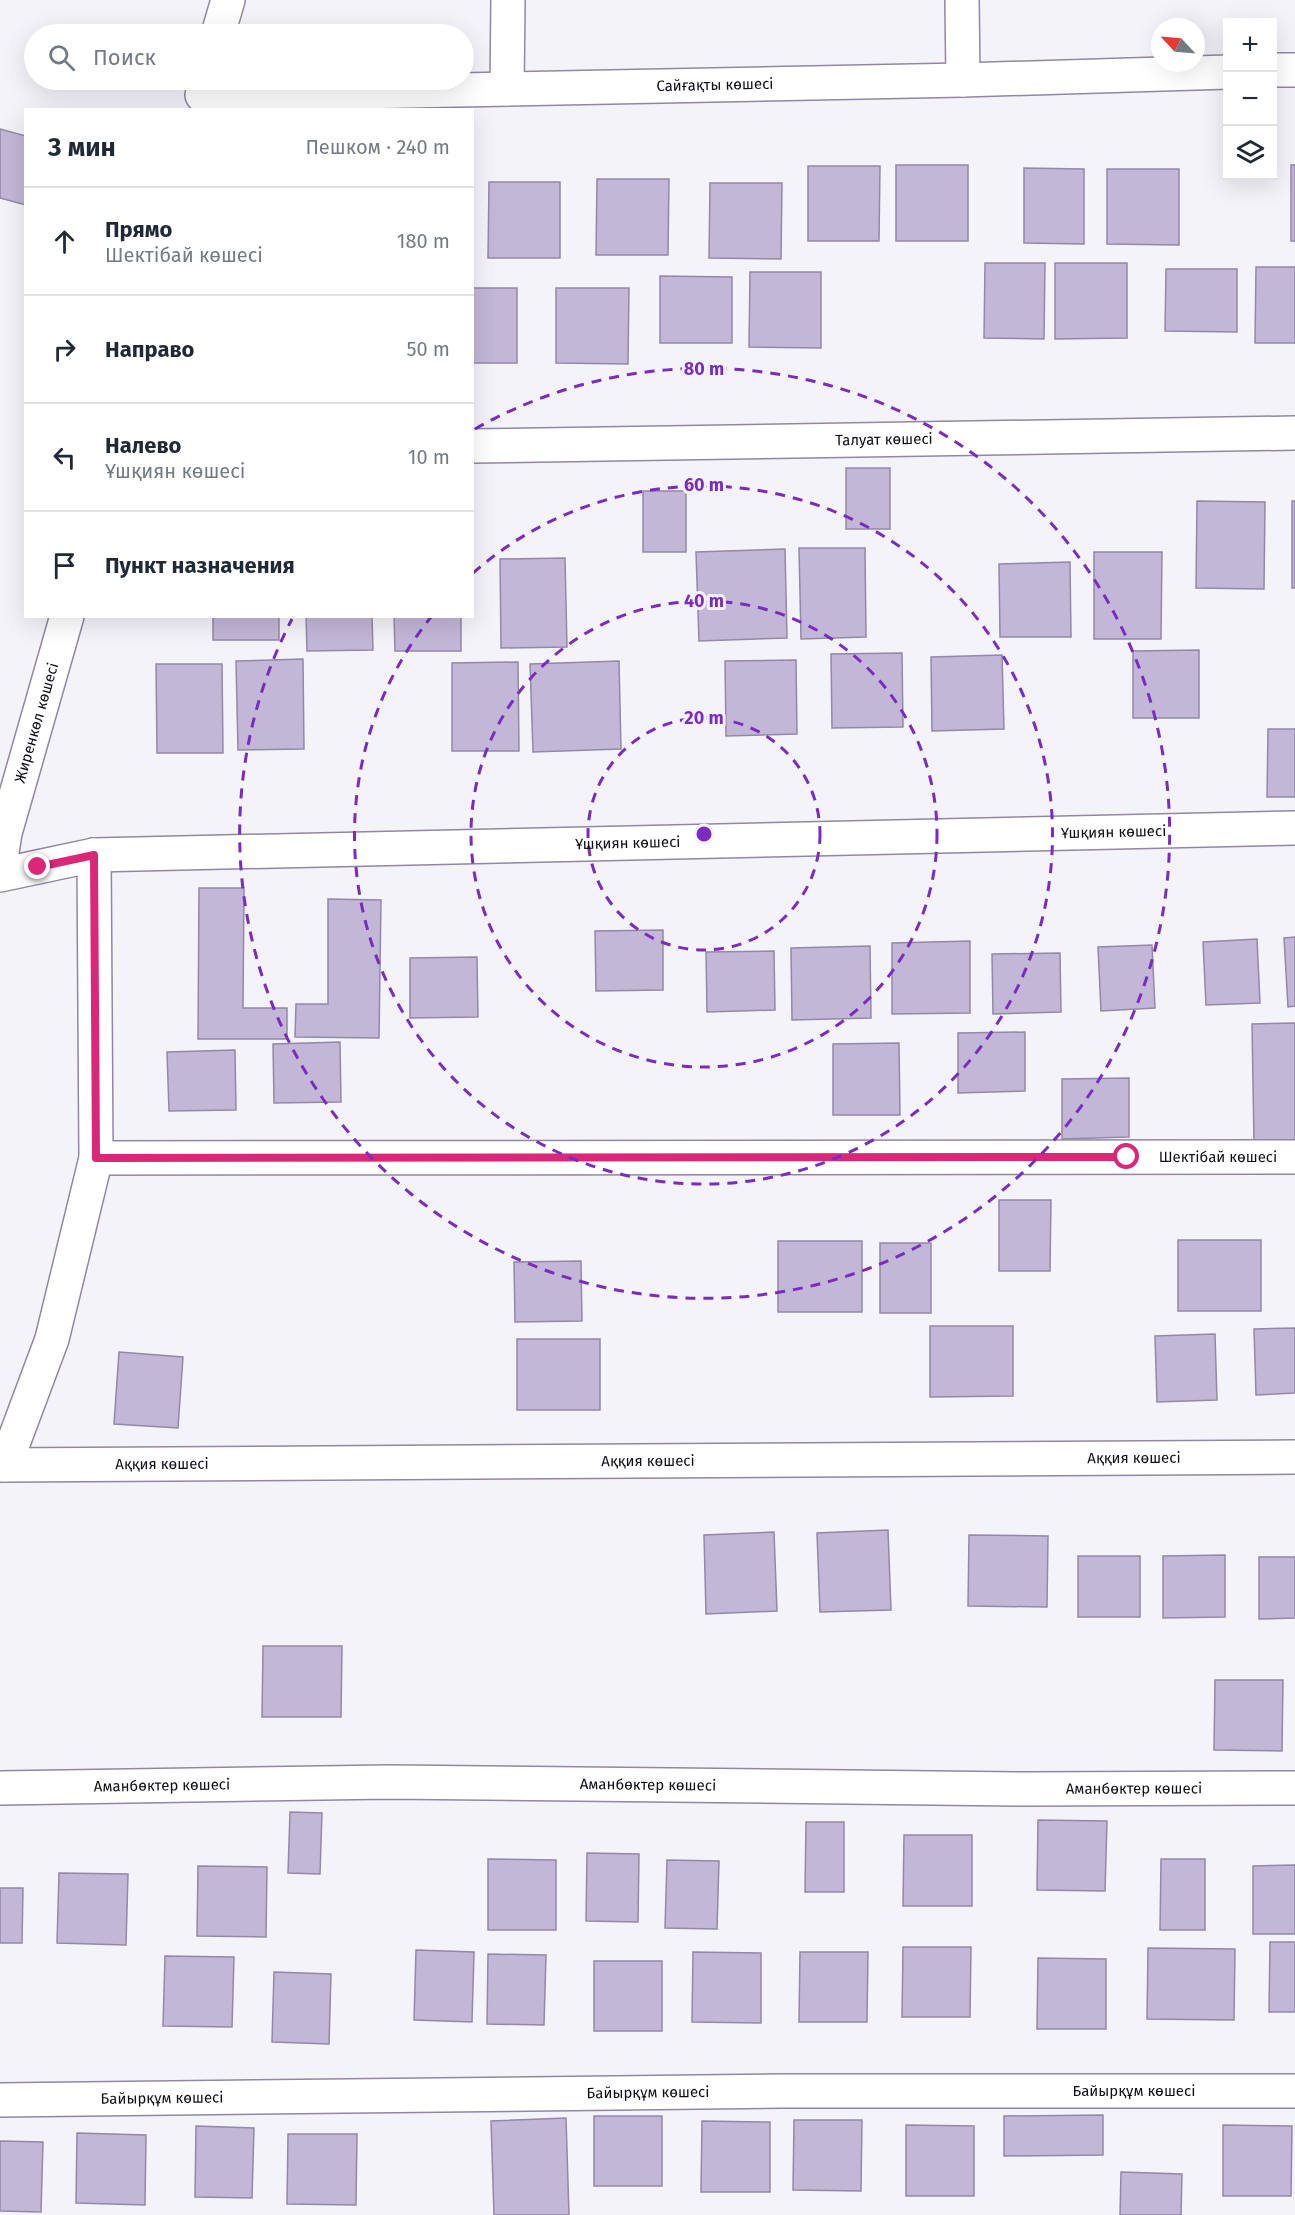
<!DOCTYPE html>
<html lang="ru">
<head>
<meta charset="utf-8">
<style>
  body { margin:0; font-family:"Fira Sans",sans-serif; background:#f6f6f7; color:#1f2937 }
  .controls { position:absolute; right:18px; top:18px; display:grid; overflow:hidden; border-radius:0px; box-shadow:0 6px 24px #0002 }
  .controls button { width:54px; height:54px; display:grid; place-items:center; padding:0; border:0; border-bottom:2px solid #e0e1e3; background:#fff; color:#1f2937; font:30px sans-serif }
  .compass { position:absolute; left:1151px; top:18px; width:54px; height:54px; border-radius:50%; background:#fff; box-shadow:0 6px 24px #0002; rotate:296deg }
  .stop { position:absolute; width:18px; height:18px; margin:-14px; border:4px solid #db2777; border-radius:50%; background:#fff }
  .stop.end { background:#db2777; border-color:#fff; box-shadow:0 2px 6px #0008 }
  .list { margin:0; padding:0; list-style:none }
  h2 { display:flex; justify-content:space-between; align-items:center; height:78px; margin:0; padding:0 24px; font-size:26px }
  h2 small { font-size:20px; font-weight:400; color:#747a83 }
  .list li { display:grid; grid-template-columns:39px 1fr auto; gap:18px; align-items:center; box-sizing:border-box; height:108px; padding:0 24px; border-top:2px solid #e0e1e3 }
  .list b { display:block; font-size:22px; white-space:nowrap }
  .list p { margin:0; font-size:20px; white-space:nowrap; color:#747a83 }
  .list em { font-size:20px; font-style:normal; color:#747a83 }
  .icon { flex:none; width:33px; height:33px; fill:none; stroke:currentColor; stroke-width:2; stroke-linecap:round; stroke-linejoin:round }
  .map { position:relative; flex:none; width:1295px; height:2215px; overflow:hidden }
  .search { position:absolute; background:#fff; box-shadow:0 6px 24px #0002; left:24px; top:24px; width:450px; height:66px; display:flex; align-items:center; gap:15px; box-sizing:border-box; padding:0 21px; border-radius:33px; color:#747a83; font-size:22px }
  .panel { position:absolute; background:#fff; box-shadow:0 6px 24px #0002; left:24px; top:108px; width:450px; height:510px; border-radius:0px }
  .map>svg:first-child { display:block }
  .building { fill:#c2b7d7; stroke:#9388a7; stroke-width:1.5 }
  .lines { fill:none; stroke-linecap:round; stroke-linejoin:round }
  .minor-casing { stroke:#9186a4; stroke-width:36 }
  .minor { stroke:#fff; stroke-width:33 }
  .route { stroke:#db2777; stroke-width:8 }
  .ring { fill:none; stroke:#7b2cbf; stroke-width:3; stroke-dasharray:10 8 }
  .labels { text-anchor:middle; stroke-width:6; stroke-linejoin:round; paint-order:stroke }
  .street-label { font-size:15px; fill:#110d17; stroke:#f5f3fa }
  .centre { fill:#7b2cbf; stroke:#f5f3fa; stroke-width:3 }
  .ring-label { font-size:18px; text-anchor:middle; font-weight:bold; fill:#7b2cbf; stroke:#f5f3fa; stroke-width:6; stroke-linejoin:round; paint-order:stroke }
</style>
</head>
<body>
<div class="map">
<svg width="1295" height="2215" viewBox="0 0 1295 2215">
  <rect width="100%" height="100%" fill="#f5f3fa"/>
  <g class="building">
    <path d="M0 129 26 136V205L0 198Z"/>
    <rect x="896" y="165" width="72" height="76"/>
    <rect x="1291" y="165" width="4" height="76"/>
    <path d="M808 166H880L879 241H808Z"/>
    <path d="M1024 168 1084 169V244L1024 243Z"/>
    <path d="M1107 169H1179V245L1107 244Z"/>
    <path d="M597 179H669L668 255H596Z"/>
    <path d="M489 182H560V258H488Z"/>
    <path d="M710 183H782L781 259 709 258Z"/>
    <path d="M985 263H1045L1044 339 984 338Z"/>
    <path d="M1055 263H1127V338L1055 339Z"/>
    <path d="M1256 267H1295V343H1255Z"/>
    <path d="M1166 269H1237V332L1165 331Z"/>
    <path d="M750 272H821V348L749 347Z"/>
    <path d="M660 276 732 277V343H660Z"/>
    <rect x="472" y="288" width="45" height="75"/>
    <path d="M556 288H629L628 364 556 363Z"/>
    <rect x="846" y="468" width="44" height="61"/>
    <rect x="643" y="491" width="43" height="61"/>
    <path d="M1197 501 1265 502 1264 589 1196 588Z"/>
    <rect x="1292" y="501" width="3" height="87"/>
    <path d="M799 548H865L866 637 801 639Z"/>
    <path d="M785 549 787 638 699 641 696 552Z"/>
    <path d="M1094 552H1162L1161 639H1094Z"/>
    <path d="M565 558 567 647 501 648 500 559Z"/>
    <path d="M1070 562 1071 637H1000L999 564Z"/>
    <rect x="213" y="616" width="66" height="24"/>
    <path d="M306 616H372L373 650 307 651Z"/>
    <path d="M394 616H461V651H395Z"/>
    <path d="M1199 650V718H1133V651Z"/>
    <path d="M902 653 903 727 832 728 831 654Z"/>
    <path d="M1002 655 1004 729 932 731 931 657Z"/>
    <path d="M303 659 304 749 238 750 236 661Z"/>
    <path d="M796 660 797 734 726 736 725 661Z"/>
    <path d="M619 661 621 749 533 752 530 664Z"/>
    <path d="M518 662 519 751H452V663Z"/>
    <path d="M156 664H222L223 753H157Z"/>
    <path d="M1268 729H1295V797H1267Z"/>
    <path d="M199 888H244L243 1008H287V1039H198Z"/>
    <path d="M328 899 381 900 379 1038 295 1037 296 1004H328Z"/>
    <path d="M663 930V990L596 991 595 931Z"/>
    <path d="M1295 937V1006L1288 1007 1284 938Z"/>
    <path d="M1257 939 1260 1003 1206 1005 1203 942Z"/>
    <path d="M970 941V1013L892 1014V943Z"/>
    <path d="M1152 945 1155 1008 1101 1011 1098 947Z"/>
    <path d="M870 946 871 1018 792 1020 791 948Z"/>
    <path d="M774 951 775 1010 707 1012 706 952Z"/>
    <path d="M1060 953 1061 1012 993 1014 992 954Z"/>
    <path d="M477 957 478 1017 410 1018V958Z"/>
    <path d="M1295 1023V1142L1254 1143 1252 1024Z"/>
    <path d="M1025 1032V1091L958 1093V1033Z"/>
    <path d="M340 1042 341 1102 274 1103 273 1044Z"/>
    <path d="M899 1043 900 1115H833V1044Z"/>
    <path d="M235 1050 236 1110 169 1111 167 1052Z"/>
    <path d="M1129 1078V1137L1062 1139V1079Z"/>
    <path d="M999 1200H1051L1050 1271H999Z"/>
    <rect x="1178" y="1240" width="83" height="71"/>
    <rect x="778" y="1241" width="84" height="71"/>
    <rect x="880" y="1243" width="51" height="70"/>
    <path d="M581 1261 582 1321 515 1322 514 1262Z"/>
    <path d="M930 1326H1013V1396L930 1397Z"/>
    <path d="M1295 1328V1393L1256 1395 1254 1329Z"/>
    <path d="M1215 1334 1217 1400 1157 1402 1155 1336Z"/>
    <rect x="517" y="1339" width="83" height="71"/>
    <path d="M119 1352 183 1357 178 1428 114 1424Z"/>
    <path d="M888 1530 891 1610 820 1612 817 1533Z"/>
    <path d="M774 1532 777 1611 706 1614 704 1535Z"/>
    <path d="M969 1535 1048 1536 1047 1607 968 1606Z"/>
    <path d="M1225 1555V1617L1163 1618V1556Z"/>
    <rect x="1078" y="1556" width="62" height="61"/>
    <path d="M1259 1557H1295V1618L1259 1619Z"/>
    <path d="M263 1646H342L341 1717H262Z"/>
    <path d="M1215 1680H1283L1282 1751 1214 1750Z"/>
    <path d="M290 1812 322 1813 320 1874 288 1873Z"/>
    <path d="M1038 1820 1107 1821 1105 1891 1037 1890Z"/>
    <path d="M806 1822H844V1892H805Z"/>
    <path d="M904 1835H972V1906H903Z"/>
    <path d="M587 1853 639 1854 638 1922 586 1921Z"/>
    <path d="M488 1859 556 1860V1930H488Z"/>
    <path d="M1161 1859H1205V1930H1160Z"/>
    <path d="M667 1860 719 1861 717 1929 665 1928Z"/>
    <path d="M1295 1865V1934H1253V1866Z"/>
    <path d="M198 1866 267 1867 266 1937 197 1936Z"/>
    <path d="M59 1873 128 1874 126 1945 57 1943Z"/>
    <path d="M0 1888H23L22 1943H0Z"/>
    <path d="M1270 1942H1295V2012H1269Z"/>
    <path d="M903 1947H971L970 2017H902Z"/>
    <path d="M1148 1948 1235 1949 1234 2020 1147 2019Z"/>
    <path d="M416 1950 474 1952 472 2022 414 2020Z"/>
    <path d="M693 1952 761 1953V2023L692 2022Z"/>
    <path d="M800 1952H868L867 2022H799Z"/>
    <path d="M488 1954 546 1955 544 2025 487 2024Z"/>
    <path d="M165 1956 234 1957 232 2027 163 2026Z"/>
    <path d="M1038 1958 1106 1959V2029H1037Z"/>
    <rect x="594" y="1961" width="68" height="70"/>
    <path d="M274 1972 331 1974 329 2044 272 2042Z"/>
    <path d="M1103 2115V2155L1004 2156V2116Z"/>
    <rect x="594" y="2116" width="68" height="70"/>
    <path d="M566 2118 569 2215H494L491 2121Z"/>
    <path d="M794 2120H862L861 2191 793 2190Z"/>
    <path d="M702 2121 770 2122V2192H701Z"/>
    <path d="M906 2125 974 2126V2196H906Z"/>
    <path d="M1223 2125 1292 2126 1291 2196H1223Z"/>
    <path d="M196 2126 254 2128 252 2198 195 2197Z"/>
    <path d="M77 2133 146 2135 145 2205 76 2203Z"/>
    <path d="M288 2134H357L356 2205 287 2204Z"/>
    <path d="M0 2141 43 2142 41 2212 0 2211Z"/>
    <path d="M1121 2172 1182 2174 1181 2215H1120Z"/>
  </g>
  <g class="lines">
    <g class="minor-casing">
      <g id="minor">
        <path d="M962 0 963 80"/>
        <path d="M218 34 228 0"/>
        <path d="M1272 70H1295"/>
        <path d="M507 89 508 0"/>
        <path id="s1" d="M202 95 963 80 1228 72"/>
        <path id="s2" d="M472 446 1295 433"/>
        <path id="s3" d="M0 865 5 833 67 616"/>
        <path id="s4" d="M0 875 94 855 1295 828"/>
        <path id="s5" d="M96 1158 1295 1157"/>
        <path id="s6" d="M0 1465 1295 1457"/>
        <path d="M5 1465 52 1339 96 1158 94 855"/>
        <path id="s7" d="M0 1788 389 1782 1027 1789 1295 1788"/>
        <path id="s8" d="M0 2100 782 2091H1295"/>
      </g>
    </g>
    <use href="#minor" class="minor"/>
  </g>
  <g class="lines">
    <path class="route" d="M38 867 94 855 96 1158 1127 1157"/>
  </g>
  <g class="ring">
    <circle cx="704" cy="834" r="116"/>
    <circle cx="704" cy="834" r="233"/>
    <path d="M473 573A349 349 0 1 1 431 617"/>
    <path d="M475 429A465 465 0 1 1 292 619"/>
  </g>
  <g class="labels">
    <g class="street-label">
      <text dy="5" stroke="none"><textPath href="#s1" startOffset="513">Сайғақты көшесі</textPath></text>
      <text dy="5" stroke="none"><textPath href="#s2" startOffset="412">Талуат көшесі</textPath></text>
      <text dy="5" stroke="none"><textPath href="#s3" startOffset="147">Жиренкөл көшесі</textPath></text>
      <text dy="5" stroke="none"><textPath href="#s4" startOffset="1116">Ұшқиян көшесі</textPath></text>
      <text dy="5" stroke="none"><textPath href="#s4" startOffset="630">Ұшқиян көшесі</textPath></text>
      <text dy="5" stroke="none"><textPath href="#s5" startOffset="1122">Шектібай көшесі</textPath></text>
      <text dy="5" stroke="none"><textPath href="#s6" startOffset="1134">Аққия көшесі</textPath></text>
      <text dy="5" stroke="none"><textPath href="#s6" startOffset="648">Аққия көшесі</textPath></text>
      <text dy="5" stroke="none"><textPath href="#s6" startOffset="162">Аққия көшесі</textPath></text>
      <text dy="5" stroke="none"><textPath href="#s7" startOffset="648">Аманбөктер көшесі</textPath></text>
      <text dy="5" stroke="none"><textPath href="#s7" startOffset="162">Аманбөктер көшесі</textPath></text>
      <text dy="5" stroke="none"><textPath href="#s7" startOffset="1134">Аманбөктер көшесі</textPath></text>
      <text dy="5" stroke="none"><textPath href="#s8" startOffset="1134">Байырқұм көшесі</textPath></text>
      <text dy="5" stroke="none"><textPath href="#s8" startOffset="648">Байырқұм көшесі</textPath></text>
      <text dy="5" stroke="none"><textPath href="#s8" startOffset="162">Байырқұм көшесі</textPath></text>
    </g>
  </g>
  <circle cx="704" cy="834" r="9" class="centre"/>
  <g class="ring-label">
    <text x="704" y="375">80 m</text>
    <text x="704" y="491">60 m</text>
    <text x="704" y="607">40 m</text>
    <text x="704" y="724">20 m</text>
  </g>
</svg>
<div class="controls">
<button>+</button>
<button>−</button>
<button><svg class="icon" aria-label="layers" viewBox="0 0 24 24"><path d="M12 4l9 5-9 5-9-5zM3 14l9 5 9-5"/></svg></button>
</div>
<svg class="compass" viewBox="-18 -18 36 36"><path d="M0-13l5 13h-10z" fill="#e53935"/><path d="M0 13l5-13h-10z" fill="#747a83"/></svg>
<div class="stop" style="left:1127px;top:1157px"></div>
<div class="stop end" style="left:38px;top:867px"></div>
<div class="search"><svg class="icon" aria-label="search" viewBox="0 0 24 24"><circle cx="10" cy="10" r="6"/><path d="M15 15l6 6"/></svg>Поиск</div>
<section class="panel">
<h2>3 мин<small>Пешком · 240 m</small></h2>
<ul class="list">
<li><svg class="icon" aria-label="ahead" viewBox="0 0 24 24"><path d="M12 20V5M6 11l6-6 6 6"/></svg><div><b>Прямо</b><p>Шектібай көшесі</p></div><em>180 m</em></li>
<li><svg class="icon" aria-label="right" viewBox="0 0 24 24"><path d="M7 20v-9h11M14 6l5 5-5 5"/></svg><div><b>Направо</b></div><em>50 m</em></li>
<li><svg class="icon" aria-label="left" viewBox="0 0 24 24"><path d="M17 20v-9H6M10 6l-5 5 5 5"/></svg><div><b>Налево</b><p>Ұшқиян көшесі</p></div><em>10 m</em></li>
<li><svg class="icon" aria-label="arrive" viewBox="0 0 24 24"><path d="M6 21V4h12l-3 4 3 4H6"/></svg><div><b>Пункт назначения</b></div></li>
</ul>
</section>
</div>
</body>
</html>
